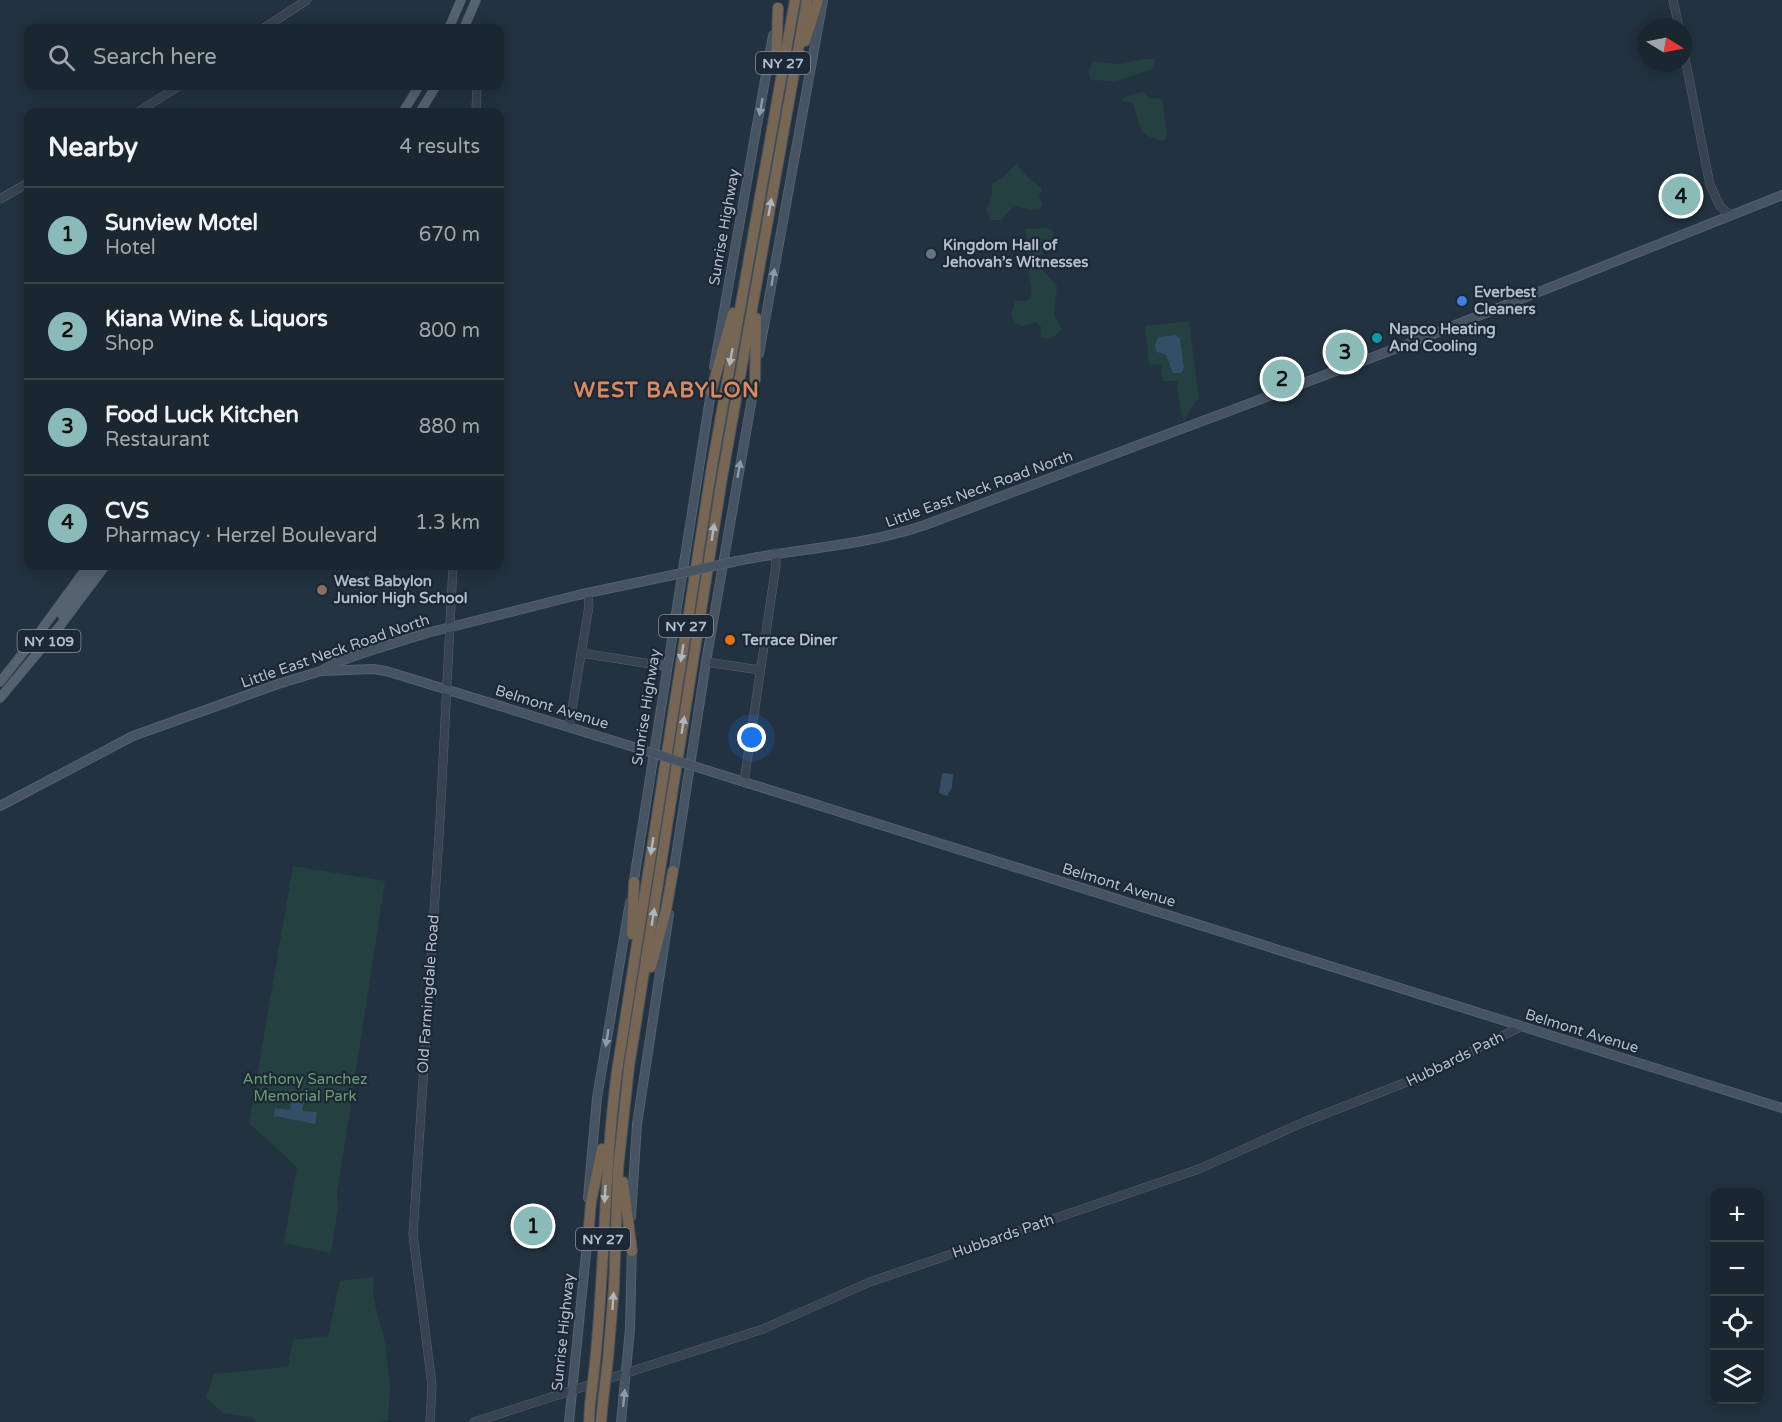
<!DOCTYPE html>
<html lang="en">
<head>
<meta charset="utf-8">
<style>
  body { margin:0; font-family:"Varela Round",sans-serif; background:#27323c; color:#f1f3f6 }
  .controls { position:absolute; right:18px; bottom:18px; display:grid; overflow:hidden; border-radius:12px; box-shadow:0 3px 15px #0003 }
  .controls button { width:54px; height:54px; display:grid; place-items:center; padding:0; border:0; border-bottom:2px solid #38434c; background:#1a2630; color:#f1f3f6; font:30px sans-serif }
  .compass { position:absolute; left:1638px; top:18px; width:54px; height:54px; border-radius:50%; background:#1a2630; box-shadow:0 3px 15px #0003; rotate:100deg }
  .you { position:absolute; left:752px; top:738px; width:21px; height:21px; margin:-15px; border:4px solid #fff; border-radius:50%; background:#1a73e8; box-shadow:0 0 0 9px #1a73e833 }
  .badge { display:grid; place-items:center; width:39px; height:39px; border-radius:50%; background:#8bbbb9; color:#111; font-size:20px; font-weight:700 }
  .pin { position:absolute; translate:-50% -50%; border:3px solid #fff; box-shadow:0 2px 6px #0006 }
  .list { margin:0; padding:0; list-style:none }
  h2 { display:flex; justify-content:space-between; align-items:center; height:78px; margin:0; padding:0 24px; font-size:26px }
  h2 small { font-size:20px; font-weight:400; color:#9fa5ab }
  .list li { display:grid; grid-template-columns:39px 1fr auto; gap:18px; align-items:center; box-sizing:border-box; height:96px; padding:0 24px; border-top:2px solid #38434c }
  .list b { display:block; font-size:22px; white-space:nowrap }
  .list p { margin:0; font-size:20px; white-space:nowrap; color:#9fa5ab }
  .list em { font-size:20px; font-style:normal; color:#9fa5ab }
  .icon { flex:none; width:33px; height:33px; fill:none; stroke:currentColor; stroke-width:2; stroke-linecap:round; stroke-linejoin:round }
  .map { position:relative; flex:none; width:1782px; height:1422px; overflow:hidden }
  .search { position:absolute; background:#1a2630; box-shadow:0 3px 15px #0003; left:24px; top:24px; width:480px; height:66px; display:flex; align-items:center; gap:15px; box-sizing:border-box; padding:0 21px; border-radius:12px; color:#9fa5ab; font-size:22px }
  .panel { position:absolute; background:#1a2630; box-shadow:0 3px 15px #0003; left:24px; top:108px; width:480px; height:462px; border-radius:12px }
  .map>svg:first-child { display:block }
  .green { fill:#254041; fill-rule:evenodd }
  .water { fill:#354e68 }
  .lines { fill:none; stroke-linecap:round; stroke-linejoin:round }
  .tertiary-casing { stroke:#55616e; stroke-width:9 }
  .secondary-casing { stroke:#55616e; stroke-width:10 }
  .primary-casing { stroke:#434f5c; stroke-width:10 }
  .motorway-casing { stroke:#424e5b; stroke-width:12 }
  .tertiary { stroke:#374350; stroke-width:8 }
  .secondary { stroke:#455363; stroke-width:8 }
  .primary { stroke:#556270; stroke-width:9 }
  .motorway { stroke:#776653; stroke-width:10 }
  .secondary-bridge-casing { stroke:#55616e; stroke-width:10; stroke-linecap:butt }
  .motorway-bridge-casing { stroke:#424e5b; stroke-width:12; stroke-linecap:butt }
  .secondary-bridge { stroke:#455363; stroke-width:8 }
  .motorway-bridge { stroke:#776653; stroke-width:10 }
  .oneway { fill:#8c99a7 }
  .oneway2 { fill:#adb5bf }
  .worship-dot { fill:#6b7280; stroke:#1c2835; stroke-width:2 }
  .shop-dot { fill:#3f7fe0; stroke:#1c2835; stroke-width:2 }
  .culture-dot { fill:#0f9aa8; stroke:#1c2835; stroke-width:2 }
  .education-dot { fill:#8d6e63; stroke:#1c2835; stroke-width:2 }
  .food-dot { fill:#e8710a; stroke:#1c2835; stroke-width:2 }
  .labels { text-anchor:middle; stroke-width:4.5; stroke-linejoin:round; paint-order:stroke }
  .shield { fill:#1c2835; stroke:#86919e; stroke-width:1.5 }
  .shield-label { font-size:14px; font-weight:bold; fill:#b3becb }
  .street-label { font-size:15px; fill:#b3becb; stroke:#1c2835 }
  .poi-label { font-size:15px; font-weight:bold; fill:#b3becb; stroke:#1c2835; text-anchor:start }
  .park-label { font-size:15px; fill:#699d71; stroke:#1c2835 }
  .district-label { font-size:21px; font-weight:bold; letter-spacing:1.5px; fill:#dc8a5d; stroke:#1c2835 }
</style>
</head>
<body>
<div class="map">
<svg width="1782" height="1422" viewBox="0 0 1782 1422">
  <rect width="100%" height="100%" fill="#233240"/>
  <g class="green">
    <path d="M1143 59H1154L1155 62 1152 69 1116 81 1091 80 1089 72 1092 61 1118 64Z"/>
    <path d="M1144 92 1149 99 1158 98 1163 102 1167 138 1162 141C1158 139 1152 138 1148 136 1140 133 1135 111 1134 103L1122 101 1125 96Z"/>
    <path d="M1017 163C1024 177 1031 178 1042 189L1039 196 1042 204 1040 209 1032 210 1017 206 1011 209 1001 220H991L986 210 992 195V184L1004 176Z"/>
    <path d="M1048 228 1053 231 1054 237 1058 241 1057 247 1048 248 1040 255V267L1057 286 1054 315 1062 330 1050 339 1040 337 1041 327 1037 322 1024 326 1015 324 1011 315 1015 301H1025L1031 298C1033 285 1028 276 1028 263L1033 260 1029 255 1025 229Z"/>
    <path d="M1189 321 1199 399 1194 403 1184 420 1181 414 1177 381H1163L1161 364 1149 365 1145 326ZM1175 335 1180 338 1184 367 1172 368 1166 355 1157 352 1159 337Z"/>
    <path d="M293 866 385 881 337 1194 338 1209 331 1253 284 1243 297 1167 249 1123Z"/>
    <path d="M374 1277 373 1296 385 1343 390 1385 388 1420 378 1422H256L254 1418 223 1413 206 1398 214 1374 288 1367 293 1340 328 1336 340 1281Z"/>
  </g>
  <g class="water">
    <path d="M1175 335 1180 338 1184 367 1181 373H1173L1166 355 1157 352C1154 346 1155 342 1159 337Z"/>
    <path d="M944 773 953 774 952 787 947 796 939 793 942 774Z"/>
    <path d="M292 1098 304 1100 302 1111 317 1112 315 1124 276 1116 274 1118 275 1108 290 1110Z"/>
  </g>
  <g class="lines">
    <g class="tertiary-casing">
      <g id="tertiary">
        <path d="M1673 0 1679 27"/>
        <path d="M264 28 307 0"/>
        <path d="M1683 48 1710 185 1720 206 1730 215"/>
        <path d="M138 112 179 86"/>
        <path d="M476 112 477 86"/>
        <path d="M0 199 28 183"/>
        <path d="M581 653 651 664"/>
        <path d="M706 662 760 670"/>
        <path d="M569 727 589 606 588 593"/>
        <path d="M744 782 776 565V553"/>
        <path d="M430 1422 432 1385 413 1235 440 820 453 566"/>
        <path d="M474 1422 763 1329 870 1282 1199 1169 1304 1122 1425 1075 1522 1026"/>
      </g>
    </g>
    <g class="secondary-casing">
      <g id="secondary">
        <path d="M759 354 823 0"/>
        <path d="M714 367 773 35"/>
        <path d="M737 561C800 548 864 546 925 525L1408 344 1782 195"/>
        <path d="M651 664 667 666"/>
        <path d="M323 671 373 669 386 671 640 749"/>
        <path d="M703 769 1782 1108"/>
        <path d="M0 806 133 736 278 684 321 671 337 662 369 651 427 633 578 595 668 576"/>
        <path d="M673 875 706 662 756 375"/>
        <path d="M633 886 712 386"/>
        <path d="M588 1198 597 1098 630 902"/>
        <path d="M631 1217 637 1124 669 914"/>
        <path d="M569 1422 588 1234"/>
        <path d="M621 1422 630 1329 632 1245"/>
      </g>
    </g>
    <g class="primary-casing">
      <g id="primary">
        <path d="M449 28 461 0"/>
        <path d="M464 28 476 0"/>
        <path d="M403 112 419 86"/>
        <path d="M420 112 436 86"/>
        <path d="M62 615 96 566"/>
        <path d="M0 682 39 633 88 566"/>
        <path d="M0 698 60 626 105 566"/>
      </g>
    </g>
    <g class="motorway-casing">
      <g id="motorway">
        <path d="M805 41 818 0"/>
        <path d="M776 67 778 8"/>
        <path d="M755 380 756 318"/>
        <path d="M711 392 733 313"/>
        <path d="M632 934 634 882"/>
        <path d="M651 967 666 910 673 871"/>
        <path d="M623 1182 632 1251"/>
        <path d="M588 1238 591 1202 602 1149"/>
        <path d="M608 1359 614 1287 618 1169 629 1067 722 478 807 0"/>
        <path d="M595 1363C605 1266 604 1168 617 1071L711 472 795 0"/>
        <path d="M589 1422 590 1405"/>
        <path d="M601 1422 603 1401"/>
      </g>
    </g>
    <use href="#tertiary" class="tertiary"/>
    <use href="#secondary" class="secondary"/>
    <use href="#primary" class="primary"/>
    <use href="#motorway" class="motorway"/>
    <g class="secondary-bridge-casing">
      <g id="secondary-bridge">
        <path d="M668 576 737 561"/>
        <path d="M640 749 703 769"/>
      </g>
    </g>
    <g class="motorway-bridge-casing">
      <g id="motorway-bridge">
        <path d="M603 1401 608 1359"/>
        <path d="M590 1405 595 1363"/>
      </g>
    </g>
    <use href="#secondary-bridge" class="secondary-bridge"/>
    <use href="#motorway-bridge" class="motorway-bridge"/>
  </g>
  <defs><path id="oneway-solid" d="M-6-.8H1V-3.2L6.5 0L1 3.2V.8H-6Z" transform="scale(1.5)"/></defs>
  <g class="oneway">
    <use href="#oneway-solid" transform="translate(761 107) rotate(100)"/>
    <use href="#oneway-solid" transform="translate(773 277) rotate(-80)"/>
    <use href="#oneway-solid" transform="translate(739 469) rotate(-80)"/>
    <use href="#oneway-solid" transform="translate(607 1038) rotate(99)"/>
    <use href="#oneway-solid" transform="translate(624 1398) rotate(-84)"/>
  </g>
  <g class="oneway2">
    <use href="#oneway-solid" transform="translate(770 207) rotate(-80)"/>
    <use href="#oneway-solid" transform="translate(731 357) rotate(100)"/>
    <use href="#oneway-solid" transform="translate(713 532) rotate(-81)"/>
    <use href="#oneway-solid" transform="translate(682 653) rotate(99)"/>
    <use href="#oneway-solid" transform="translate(683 725) rotate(-81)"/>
    <use href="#oneway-solid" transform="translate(652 846) rotate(99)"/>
    <use href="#oneway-solid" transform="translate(653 917) rotate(-81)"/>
    <use href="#oneway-solid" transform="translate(605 1194) rotate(93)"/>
    <use href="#oneway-solid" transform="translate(613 1301) rotate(-86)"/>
  </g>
  <circle class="worship-dot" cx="931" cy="254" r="6"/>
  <circle class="shop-dot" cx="1462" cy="301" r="6"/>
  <circle class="culture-dot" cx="1377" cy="338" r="6"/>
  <circle class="education-dot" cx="322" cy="590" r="6"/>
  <circle class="food-dot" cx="730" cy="640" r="6"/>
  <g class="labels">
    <g class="shield">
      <rect x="756" y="52" width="54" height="22" rx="4.5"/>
      <rect x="659" y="615" width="54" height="22" rx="4.5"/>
      <rect x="17.5" y="630" width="63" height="22" rx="4.5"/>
      <rect x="576" y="1228" width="54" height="22" rx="4.5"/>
    </g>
    <g class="shield-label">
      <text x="783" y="68">NY 27</text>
      <text x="686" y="631">NY 27</text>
      <text x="49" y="646">NY 109</text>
      <text x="603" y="1244">NY 27</text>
    </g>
    <g class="street-label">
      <text transform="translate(724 227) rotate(-80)" y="5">Sunrise Highway</text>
      <text transform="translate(979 489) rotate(-20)" y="5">Little East Neck Road North</text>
      <text transform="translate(335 651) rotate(-19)" y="5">Little East Neck Road North</text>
      <text transform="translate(552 707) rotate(17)" y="5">Belmont Avenue</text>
      <text transform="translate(646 707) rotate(-81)" y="5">Sunrise Highway</text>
      <text transform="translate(1119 885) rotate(17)" y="5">Belmont Avenue</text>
      <text transform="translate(428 994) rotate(-86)" y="5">Old Farmingdale Road</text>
      <text transform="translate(1582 1031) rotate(17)" y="5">Belmont Avenue</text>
      <text transform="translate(1455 1059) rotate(-26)" y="5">Hubbards Path</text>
      <text transform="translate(1003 1236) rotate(-19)" y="5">Hubbards Path</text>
      <text transform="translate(563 1332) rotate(-84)" y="5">Sunrise Highway</text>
    </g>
    <g class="poi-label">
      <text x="943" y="250">Kingdom Hall of<tspan x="943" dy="17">Jehovah’s Witnesses</tspan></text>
      <text x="1474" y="297">Everbest<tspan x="1474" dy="17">Cleaners</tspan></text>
      <text x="1389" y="334">Napco Heating<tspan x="1389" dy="17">And Cooling</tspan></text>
      <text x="334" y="586">West Babylon<tspan x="334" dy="17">Junior High School</tspan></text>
      <text x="742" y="645">Terrace Diner</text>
    </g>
    <g class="park-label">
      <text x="305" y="1084">Anthony Sanchez<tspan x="305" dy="17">Memorial Park</tspan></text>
    </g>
    <g class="district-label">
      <text x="667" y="397">WEST BABYLON</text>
    </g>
  </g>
</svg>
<div class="controls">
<button>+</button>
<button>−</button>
<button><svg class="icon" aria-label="locate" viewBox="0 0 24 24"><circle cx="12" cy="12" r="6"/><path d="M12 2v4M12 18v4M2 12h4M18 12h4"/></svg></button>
<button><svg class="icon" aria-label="layers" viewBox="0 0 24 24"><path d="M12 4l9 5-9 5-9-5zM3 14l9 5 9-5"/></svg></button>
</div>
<svg class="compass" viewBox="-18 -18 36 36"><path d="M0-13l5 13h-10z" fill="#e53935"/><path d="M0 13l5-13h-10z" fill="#9fa5ab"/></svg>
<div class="you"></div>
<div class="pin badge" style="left:533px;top:1226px">1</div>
<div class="pin badge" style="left:1282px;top:379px">2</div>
<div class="pin badge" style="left:1345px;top:352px">3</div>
<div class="pin badge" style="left:1681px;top:196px">4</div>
<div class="search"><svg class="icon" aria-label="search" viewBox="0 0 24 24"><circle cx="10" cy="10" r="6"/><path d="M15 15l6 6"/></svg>Search here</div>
<section class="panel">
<h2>Nearby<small>4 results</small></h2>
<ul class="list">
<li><span class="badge">1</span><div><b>Sunview Motel</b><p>Hotel</p></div><em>670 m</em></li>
<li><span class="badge">2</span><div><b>Kiana Wine &amp; Liquors</b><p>Shop</p></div><em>800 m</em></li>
<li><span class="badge">3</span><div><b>Food Luck Kitchen</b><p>Restaurant</p></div><em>880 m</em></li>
<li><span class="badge">4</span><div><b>CVS</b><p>Pharmacy · Herzel Boulevard</p></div><em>1.3 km</em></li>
</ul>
</section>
</div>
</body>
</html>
